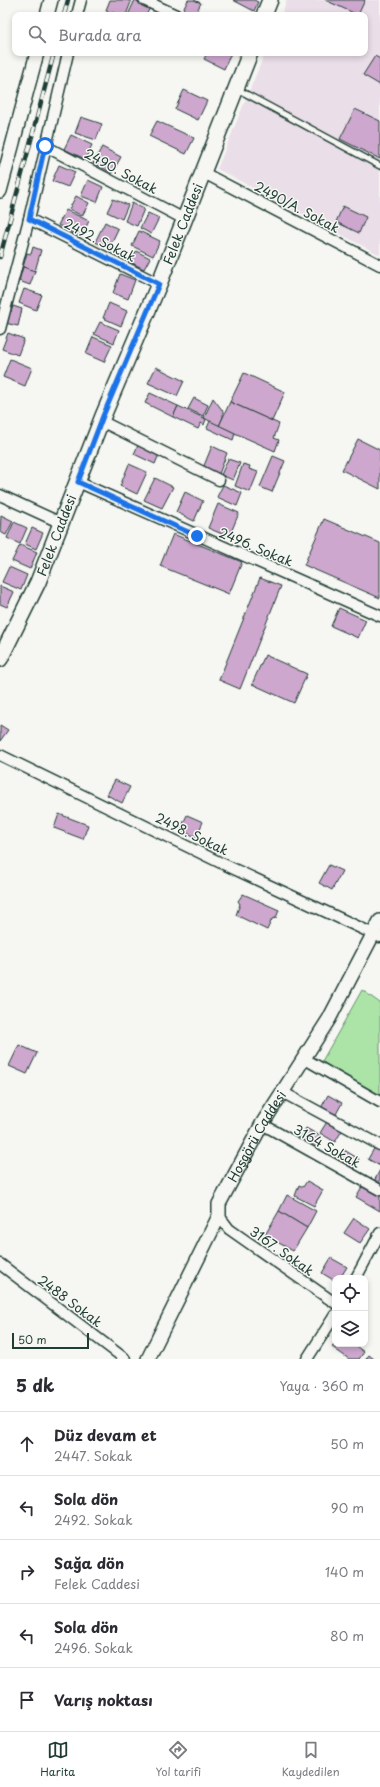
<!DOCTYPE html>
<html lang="tr">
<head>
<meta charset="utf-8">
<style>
  body { margin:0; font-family:"Playpen Sans",sans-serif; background:#f2f2f3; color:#2b2b33 }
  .controls { position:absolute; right:12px; bottom:12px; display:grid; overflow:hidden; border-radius:8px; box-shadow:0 2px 6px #0003 }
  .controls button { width:36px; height:36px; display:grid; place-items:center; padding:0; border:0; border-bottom:1px solid #e1e1e2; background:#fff; color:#2b2b33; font:20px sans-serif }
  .scale { position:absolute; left:12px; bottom:10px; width:77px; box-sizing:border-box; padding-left:4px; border:2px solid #1f3d34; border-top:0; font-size:11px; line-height:14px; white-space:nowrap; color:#1f3d34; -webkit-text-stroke:3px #f6f6f2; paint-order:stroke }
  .stop { position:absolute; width:12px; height:12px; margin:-9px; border:3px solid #1a73e8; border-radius:50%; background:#fff }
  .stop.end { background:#1a73e8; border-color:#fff; box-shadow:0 1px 4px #0008 }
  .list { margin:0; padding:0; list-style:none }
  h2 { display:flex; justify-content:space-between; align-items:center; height:52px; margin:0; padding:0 16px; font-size:17px }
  h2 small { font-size:13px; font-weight:400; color:#7c7c81 }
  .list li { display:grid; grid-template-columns:26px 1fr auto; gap:12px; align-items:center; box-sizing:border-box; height:64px; padding:0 16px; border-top:1px solid #e1e1e2 }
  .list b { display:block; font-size:15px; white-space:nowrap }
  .list p { margin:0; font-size:13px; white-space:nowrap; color:#7c7c81 }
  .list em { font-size:13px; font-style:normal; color:#7c7c81 }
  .icon { flex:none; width:22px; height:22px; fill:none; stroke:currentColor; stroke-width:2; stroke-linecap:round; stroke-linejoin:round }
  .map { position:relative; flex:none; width:380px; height:1359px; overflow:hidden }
  .search { position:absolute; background:#fff; box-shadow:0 2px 6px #0003; left:12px; right:12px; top:12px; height:44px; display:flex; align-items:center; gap:10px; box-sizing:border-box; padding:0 14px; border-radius:8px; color:#7c7c81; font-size:15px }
  .sheet { height:372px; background:#fff }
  nav { display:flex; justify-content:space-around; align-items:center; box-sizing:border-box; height:56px; border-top:1px solid #e1e1e2; background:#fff; font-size:11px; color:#7c7c81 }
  nav a { display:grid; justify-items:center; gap:2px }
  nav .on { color:#1f3d34 }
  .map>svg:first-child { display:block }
  .built { fill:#eadee8 }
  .green { fill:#ace4a8; stroke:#66906e }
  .building { fill:#cea7cf; stroke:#1f3d34 }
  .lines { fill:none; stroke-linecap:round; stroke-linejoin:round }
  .service-casing { stroke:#1f3d34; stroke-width:8 }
  .minor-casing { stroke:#1f3d34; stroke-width:13 }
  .tertiary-casing { stroke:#1f3d34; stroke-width:16 }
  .secondary-casing { stroke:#1f3d34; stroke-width:18 }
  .service { stroke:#f6f6f2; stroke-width:5 }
  .minor { stroke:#f6f6f2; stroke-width:10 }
  .tertiary { stroke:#f6f6f2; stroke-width:13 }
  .secondary { stroke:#f6f6f2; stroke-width:15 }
  .rail-casing { stroke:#1f3d34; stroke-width:4.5 }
  .rail { stroke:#f6f6f2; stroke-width:3; stroke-dasharray:9; stroke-linecap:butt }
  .route { stroke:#1a73e8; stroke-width:5 }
  .labels { text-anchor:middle; stroke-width:3; stroke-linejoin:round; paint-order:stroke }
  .street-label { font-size:13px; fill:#1f3d34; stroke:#f6f6f2 }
</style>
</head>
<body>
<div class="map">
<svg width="380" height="1359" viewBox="0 0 380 1359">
  <rect width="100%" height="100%" fill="#f6f6f2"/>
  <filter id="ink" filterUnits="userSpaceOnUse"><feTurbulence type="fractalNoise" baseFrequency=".025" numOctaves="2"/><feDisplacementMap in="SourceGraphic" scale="8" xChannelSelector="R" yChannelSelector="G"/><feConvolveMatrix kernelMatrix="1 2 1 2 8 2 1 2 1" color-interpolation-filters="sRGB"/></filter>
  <g filter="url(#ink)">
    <path class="built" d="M287 0H380V255L217 169 265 53H365V15H281Z"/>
    <path class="green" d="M362 990 380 1003V1095L321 1063Z"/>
    <g class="building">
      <path d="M110 0H127L131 2 126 15H119L106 10Z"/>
      <path d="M135 0 150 8 146 15H128Z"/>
      <path d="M188 0H194L201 3 195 15 183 10Z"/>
      <path d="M233 0H254L258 2 254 11Z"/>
      <path d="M325 0H365L358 15Z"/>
      <path d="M207 53H231L224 69 204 59Z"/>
      <path d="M375 56 380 59V85L363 75Z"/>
      <path d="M184 90 207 101 198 120 175 109Z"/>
      <path d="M355 109 380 121V159L340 139Z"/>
      <path d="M81 117 102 124 96 140 75 133Z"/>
      <path d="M157 121 194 138 186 154 149 136Z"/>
      <path d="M71 135 92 145 85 159 64 149Z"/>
      <path d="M102 147 121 157 112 173 93 163Z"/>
      <path d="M59 165 75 172 68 187 52 181Z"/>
      <path d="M88 180 103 187 97 202 81 196Z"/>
      <path d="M76 196 89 203 82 216 69 209Z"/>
      <path d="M113 199 128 205 122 219 107 212Z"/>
      <path d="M132 203 144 209 137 226 125 221Z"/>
      <path d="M343 206 366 217 359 233 336 222Z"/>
      <path d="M66 210 89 221 81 237 58 225Z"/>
      <path d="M148 213 159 218 151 234 140 228Z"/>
      <path d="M105 222 118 229 109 248 95 242Z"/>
      <path d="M139 231 160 241 153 256 132 246Z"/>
      <path d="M33 247 41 250 35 271 23 267 27 253 31 254Z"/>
      <path d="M136 251 150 258 144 269 130 262Z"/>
      <path d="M23 267 35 271 30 285 19 281Z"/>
      <path d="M120 274 135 280 128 299 113 293Z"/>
      <path d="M24 289 42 295 36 310 19 303Z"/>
      <path d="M109 303 127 311 121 326 103 318Z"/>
      <path d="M13 306 22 309 18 326 5 323 8 311 11 312Z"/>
      <path d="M100 322 119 330 114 343 94 334Z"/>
      <path d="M8 333 24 339 18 355 2 349Z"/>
      <path d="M93 337 112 345 104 362 86 354Z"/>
      <path d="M10 359 32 368 25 386 3 377Z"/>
      <path d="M156 367 184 381 177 396 148 383Z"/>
      <path d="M244 373 285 392 272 421 230 402Z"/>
      <path d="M150 393 178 406 173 417 145 403Z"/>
      <path d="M194 398 208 405 203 416 188 409Z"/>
      <path d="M213 398 223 411V417L219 426 204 418Z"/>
      <path d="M230 402 279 424 274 438 279 440 275 451 219 426Z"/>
      <path d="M178 406 206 419 204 425 201 423 198 429 173 417Z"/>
      <path d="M210 421 235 433 233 440 207 428Z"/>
      <path d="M358 439 380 450V489L342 470Z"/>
      <path d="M139 443 160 452 155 464 134 454Z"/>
      <path d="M212 446 227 453 219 474 203 468Z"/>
      <path d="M273 456 285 461 272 492 260 487Z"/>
      <path d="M228 459 240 463 233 480 221 475Z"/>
      <path d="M129 464 147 472 137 494 120 486Z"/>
      <path d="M243 464 250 466 249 469 258 472 250 492 235 486Z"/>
      <path d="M155 478 173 487 162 508 144 500Z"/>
      <path d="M223 485 242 493 237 506 217 497Z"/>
      <path d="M185 492 203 501 194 521 176 512Z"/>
      <path d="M218 504 239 513 229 537 208 528Z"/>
      <path d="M1 515 13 521 6 535 0 532Z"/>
      <path d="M324 519 380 543V598L304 565Z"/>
      <path d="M14 522 27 528 20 544 7 538Z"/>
      <path d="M32 528 43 533 36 549 25 544Z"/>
      <path d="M173 534 242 562 229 594 160 566Z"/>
      <path d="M20 545 37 552 30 569 12 561Z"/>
      <path d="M9 567 27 575 21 590 2 582Z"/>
      <path d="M260 578 281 586 240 689 219 680Z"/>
      <path d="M0 586 14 592 7 607 0 604Z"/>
      <path d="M339 608 366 620 358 638 331 626Z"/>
      <path d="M265 655 307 674 294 703 252 684Z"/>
      <path d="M0 725 8 730 0 741Z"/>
      <path d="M115 780 130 787 122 803 107 795Z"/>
      <path d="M59 814 88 825 83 839 54 828Z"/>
      <path d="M187 815 203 822 196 837 180 830Z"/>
      <path d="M329 865 342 871 332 890 319 883Z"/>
      <path d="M243 894 279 910 276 918 272 919 267 930 236 915 240 904 238 901Z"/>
      <path d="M19 1045 37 1053 27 1074 9 1066Z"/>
      <path d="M328 1095 342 1103 335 1116 321 1108Z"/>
      <path d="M328 1120 343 1129 335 1142 320 1133Z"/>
      <path d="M306 1128 322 1137 316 1150 299 1141Z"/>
      <path d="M375 1147 380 1149V1166L368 1159Z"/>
      <path d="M344 1150 359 1159 351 1172 337 1163Z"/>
      <path d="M380 1170V1187L373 1183Z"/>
      <path d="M307 1181 323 1190 314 1206 295 1196 299 1185 303 1187Z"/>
      <path d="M363 1185 380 1195V1211L356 1197Z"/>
      <path d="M287 1195 316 1211 307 1228 279 1211Z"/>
      <path d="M279 1211 307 1228 293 1251 265 1235Z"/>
      <path d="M354 1218 370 1229 360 1243 344 1233Z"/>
      <path d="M331 1258 347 1267 340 1278H335V1281L322 1273Z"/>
      <path d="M335 1343 353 1344 364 1352 359 1359H349L332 1347Z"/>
      <path d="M369 1355 374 1359H366Z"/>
    </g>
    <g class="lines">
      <g class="service-casing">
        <path id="service" d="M237 89 380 166"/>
      </g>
      <g class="minor-casing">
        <g id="minor">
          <path d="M144 0 176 15"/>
          <path d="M77 15 81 0"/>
          <path d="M45 146 184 219"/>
          <path d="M202 172 380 265"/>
          <path d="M29 219 159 284"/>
          <path d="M0 329 29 219 68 53"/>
          <path d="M101 421 219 480"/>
          <path d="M78 482 380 616"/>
          <path d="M0 495 61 523"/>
          <path d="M0 755 219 862 380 937"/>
          <path d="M305 1059 380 1102"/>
          <path d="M282 1092 380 1145"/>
          <path d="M262 1124 380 1190"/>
          <path d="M219 1216 229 1229 335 1303"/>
          <path d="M0 1264 125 1359"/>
          <path d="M356 1278 380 1233"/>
          <path d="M307 1359 335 1315"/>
        </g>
      </g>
      <g class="tertiary-casing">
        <g id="tertiary">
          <path d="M47 15 51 0"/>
          <path d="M0 191 37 53"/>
          <path id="s1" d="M148 1359 219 1216V1204L262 1124 329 1019 380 921"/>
        </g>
      </g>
      <g class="secondary-casing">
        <g id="secondary">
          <path d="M264 15 270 0"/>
          <path id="s2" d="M0 659 38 582 103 416 159 284 250 53"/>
        </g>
      </g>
      <use href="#service" class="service"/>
      <use href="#minor" class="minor"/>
      <use href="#tertiary" class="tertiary"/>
      <use href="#secondary" class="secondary"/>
      <g class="rail-casing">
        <g id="rail">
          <path d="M64 15 68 0"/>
          <path d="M0 257 54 53"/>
        </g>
      </g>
      <use href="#rail" class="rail"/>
    </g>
  </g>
  <g class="lines" filter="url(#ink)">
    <path class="route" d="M45 146 29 219 159 284 103 416 78 482 197 536"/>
  </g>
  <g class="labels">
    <g class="street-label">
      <text transform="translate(121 171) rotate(28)" y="5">2490. Sokak</text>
      <text transform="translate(297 207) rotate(28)" y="5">2490/A. Sokak</text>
      <text dy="5" stroke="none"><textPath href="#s2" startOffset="472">Felek Caddesi</textPath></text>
      <text transform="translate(100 240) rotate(27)" y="5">2492. Sokak</text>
      <text dy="5" stroke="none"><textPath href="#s2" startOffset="136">Felek Caddesi</textPath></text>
      <text transform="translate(256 547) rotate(23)" y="5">2496. Sokak</text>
      <text transform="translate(192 834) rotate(26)" y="5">2498. Sokak</text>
      <text dy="5" stroke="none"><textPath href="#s1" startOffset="249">Hoşgörü Caddesi</textPath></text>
      <text transform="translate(327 1146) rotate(29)" y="5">3164 Sokak</text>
      <text transform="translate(282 1251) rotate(35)" y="5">3167. Sokak</text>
      <text transform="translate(70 1301) rotate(37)" y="5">2488 Sokak</text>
    </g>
  </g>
</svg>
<div class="controls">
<button><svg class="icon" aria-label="locate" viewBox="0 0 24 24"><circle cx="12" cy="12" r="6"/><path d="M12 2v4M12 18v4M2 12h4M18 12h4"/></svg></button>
<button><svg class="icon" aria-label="layers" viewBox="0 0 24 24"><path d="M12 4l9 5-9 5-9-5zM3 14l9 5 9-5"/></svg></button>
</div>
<div class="scale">50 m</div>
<div class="stop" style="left:45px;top:146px"></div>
<div class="stop end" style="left:197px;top:536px"></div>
<div class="search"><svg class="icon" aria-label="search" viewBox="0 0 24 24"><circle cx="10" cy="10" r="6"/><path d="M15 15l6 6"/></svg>Burada ara</div>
</div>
<section class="sheet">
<h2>5 dk<small>Yaya · 360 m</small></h2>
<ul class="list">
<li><svg class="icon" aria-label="ahead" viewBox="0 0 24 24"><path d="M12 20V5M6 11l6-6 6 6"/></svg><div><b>Düz devam et</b><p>2447. Sokak</p></div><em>50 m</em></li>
<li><svg class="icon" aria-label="left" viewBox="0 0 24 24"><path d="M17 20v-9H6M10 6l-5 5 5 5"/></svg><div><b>Sola dön</b><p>2492. Sokak</p></div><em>90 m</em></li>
<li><svg class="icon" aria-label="right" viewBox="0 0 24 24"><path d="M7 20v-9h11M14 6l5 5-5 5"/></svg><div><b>Sağa dön</b><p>Felek Caddesi</p></div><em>140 m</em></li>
<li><svg class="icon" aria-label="left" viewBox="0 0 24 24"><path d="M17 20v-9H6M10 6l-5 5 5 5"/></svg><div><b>Sola dön</b><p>2496. Sokak</p></div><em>80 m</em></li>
<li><svg class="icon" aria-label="arrive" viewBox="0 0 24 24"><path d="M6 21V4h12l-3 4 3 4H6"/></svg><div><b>Varış noktası</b></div></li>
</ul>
</section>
<nav>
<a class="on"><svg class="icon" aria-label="map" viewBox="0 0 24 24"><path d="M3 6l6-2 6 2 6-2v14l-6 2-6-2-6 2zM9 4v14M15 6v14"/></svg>Harita</a>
<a><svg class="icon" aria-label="directions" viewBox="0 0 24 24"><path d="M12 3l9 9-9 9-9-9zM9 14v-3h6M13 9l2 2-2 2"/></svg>Yol tarifi</a>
<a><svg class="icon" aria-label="saved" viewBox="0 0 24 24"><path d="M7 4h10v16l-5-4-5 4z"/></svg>Kaydedilen</a>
</nav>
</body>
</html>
